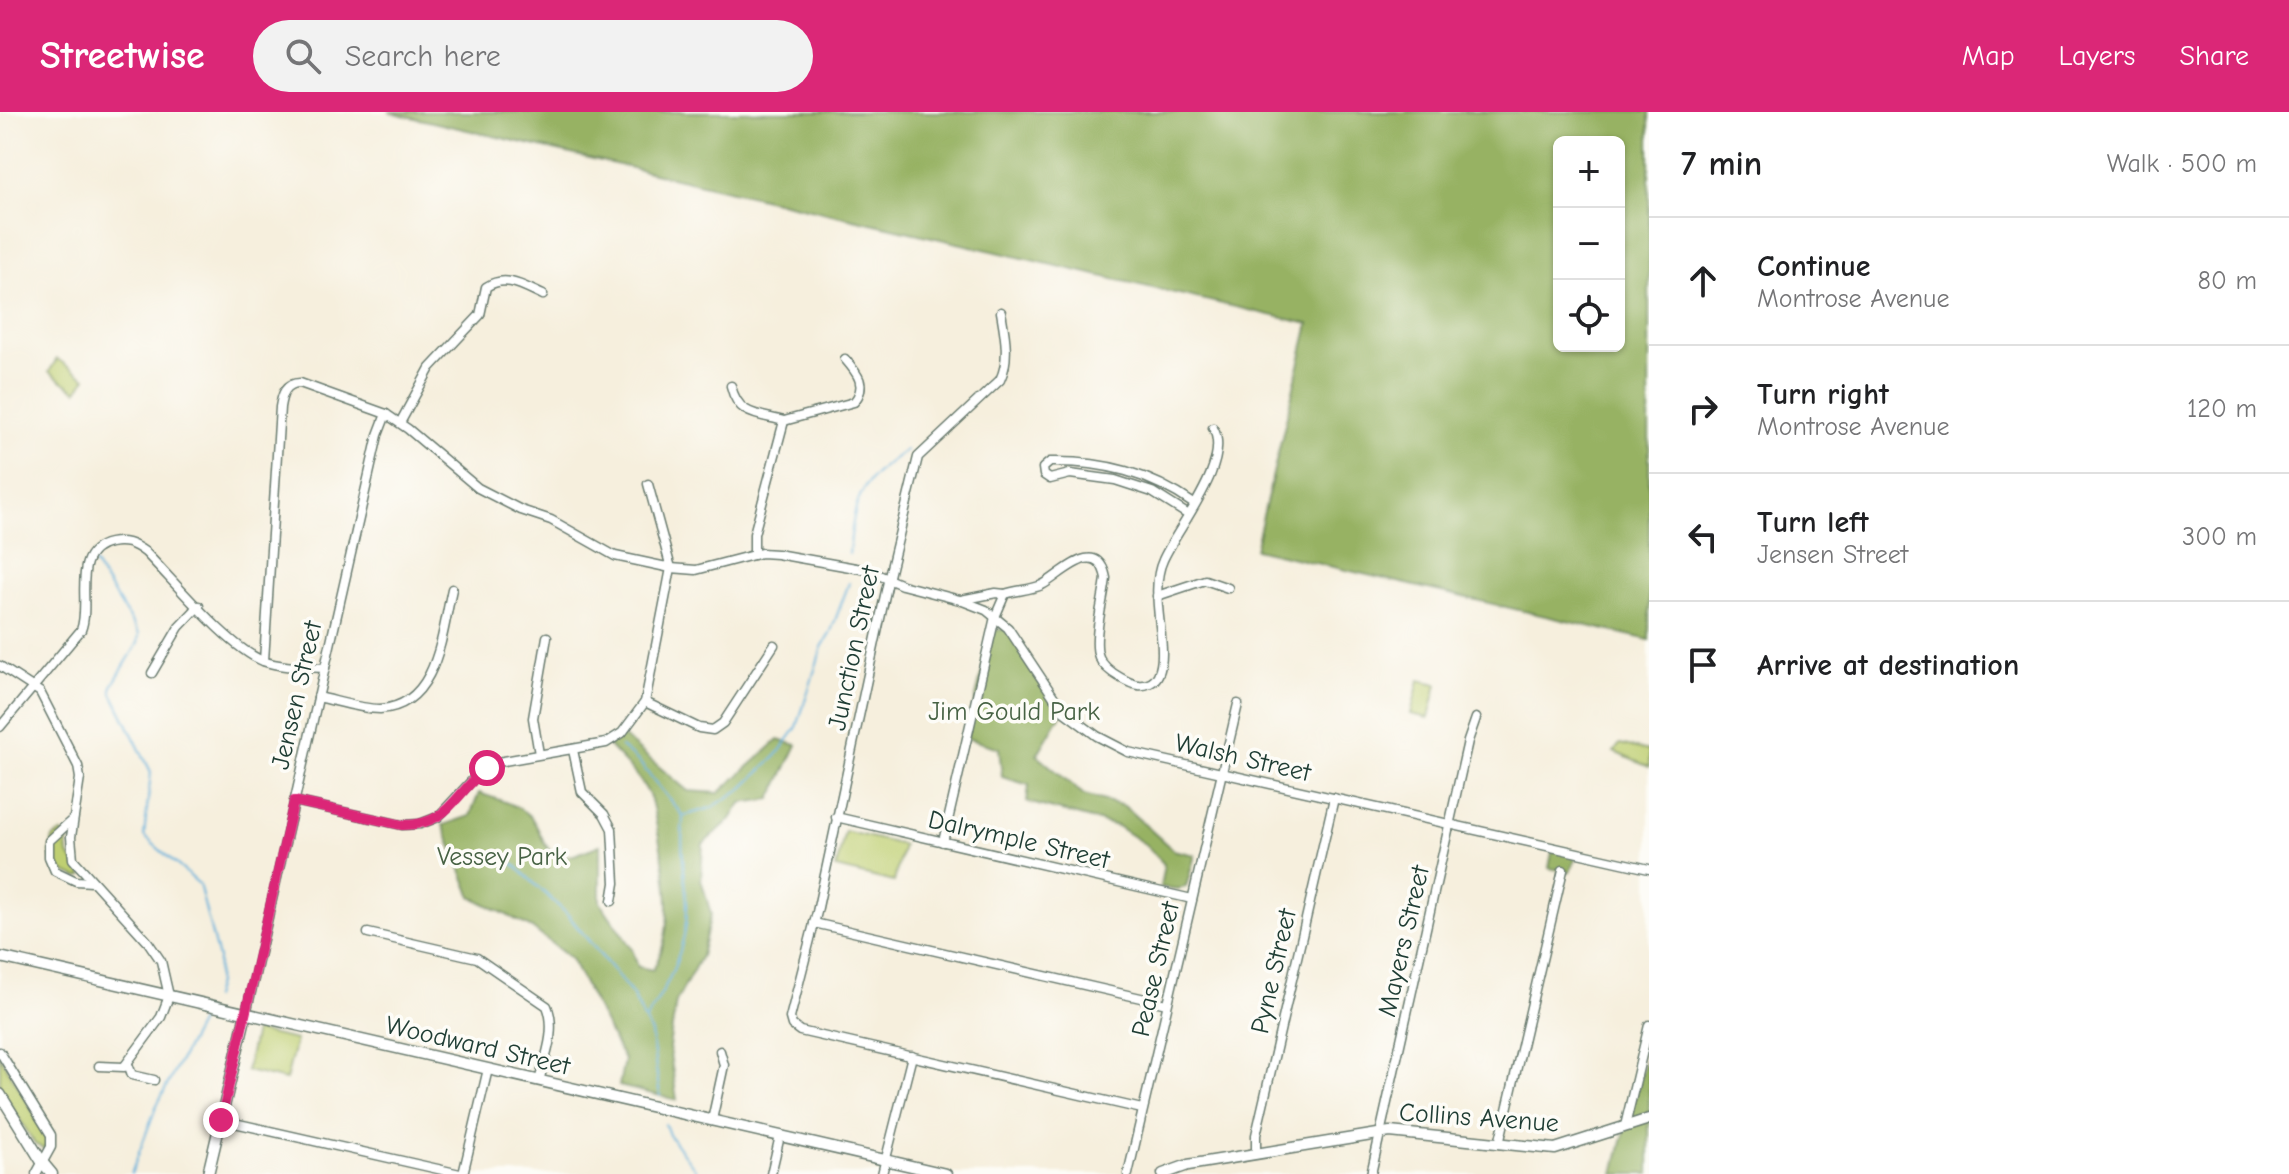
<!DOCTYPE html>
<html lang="en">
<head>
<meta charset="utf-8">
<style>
  body { margin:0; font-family:"Comic Neue",sans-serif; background:#f2f2f2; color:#202124 }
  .controls { position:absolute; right:24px; top:24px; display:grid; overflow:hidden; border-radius:12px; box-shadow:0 2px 6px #0004 }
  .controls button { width:72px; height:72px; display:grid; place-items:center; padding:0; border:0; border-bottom:2px solid #e0e0e0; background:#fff; color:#202124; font:40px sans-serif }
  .stop { position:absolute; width:24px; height:24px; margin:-18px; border:6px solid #db2777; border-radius:50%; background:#fff }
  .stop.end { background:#db2777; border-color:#fff; box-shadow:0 2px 8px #0008 }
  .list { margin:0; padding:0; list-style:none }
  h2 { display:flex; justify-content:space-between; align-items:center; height:104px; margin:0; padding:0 32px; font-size:34px }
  h2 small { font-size:26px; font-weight:400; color:#757577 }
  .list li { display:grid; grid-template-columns:52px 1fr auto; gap:24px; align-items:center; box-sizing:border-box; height:128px; padding:0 32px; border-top:2px solid #e0e0e0 }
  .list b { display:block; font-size:30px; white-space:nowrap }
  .list p { margin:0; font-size:26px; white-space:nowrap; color:#757577 }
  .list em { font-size:26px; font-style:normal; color:#757577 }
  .icon { flex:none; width:44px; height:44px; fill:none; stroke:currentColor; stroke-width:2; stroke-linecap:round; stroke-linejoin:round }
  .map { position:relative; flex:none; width:1649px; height:1062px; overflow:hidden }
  header { display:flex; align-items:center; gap:48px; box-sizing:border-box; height:112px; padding:0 40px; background:#db2777; color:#fff }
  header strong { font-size:38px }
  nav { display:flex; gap:44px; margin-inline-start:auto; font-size:28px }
  .search { width:560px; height:72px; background:#f2f2f2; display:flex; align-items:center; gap:20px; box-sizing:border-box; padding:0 28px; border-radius:44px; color:#757577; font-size:30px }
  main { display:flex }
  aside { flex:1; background:#fff }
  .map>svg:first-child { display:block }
  .green { fill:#bfcf72; stroke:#6f8653; stroke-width:2 }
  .forest { fill:#97b264; stroke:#5b784c; stroke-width:2; fill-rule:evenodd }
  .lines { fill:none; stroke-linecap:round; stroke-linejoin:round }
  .stream { stroke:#62b0dc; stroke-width:2 }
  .minor-casing { stroke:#6a7b6f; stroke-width:11 }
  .tertiary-casing { stroke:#6a7b6f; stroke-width:13 }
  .minor { stroke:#fff; stroke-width:8 }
  .tertiary { stroke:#fff; stroke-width:10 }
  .route { stroke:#db2777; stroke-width:10 }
  .labels { text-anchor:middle; stroke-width:7; stroke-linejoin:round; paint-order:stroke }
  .street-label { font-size:26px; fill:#1f3d34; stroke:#fdfcf7 }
  .park-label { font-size:26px; fill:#476244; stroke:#fdfcf7 }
</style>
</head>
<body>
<header>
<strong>Streetwise</strong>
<div class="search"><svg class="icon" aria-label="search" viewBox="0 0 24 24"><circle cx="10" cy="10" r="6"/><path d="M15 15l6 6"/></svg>Search here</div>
<nav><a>Map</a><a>Layers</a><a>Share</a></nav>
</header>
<main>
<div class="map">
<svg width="1649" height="1062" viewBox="0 0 1649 1062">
  <rect width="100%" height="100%" fill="#fdfcf7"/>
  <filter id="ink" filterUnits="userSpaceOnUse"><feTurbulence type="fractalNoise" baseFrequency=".0125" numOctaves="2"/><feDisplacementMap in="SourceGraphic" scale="16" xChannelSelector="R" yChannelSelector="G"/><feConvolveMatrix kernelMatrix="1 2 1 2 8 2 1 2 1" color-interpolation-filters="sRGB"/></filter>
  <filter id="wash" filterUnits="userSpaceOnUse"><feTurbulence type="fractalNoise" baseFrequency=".006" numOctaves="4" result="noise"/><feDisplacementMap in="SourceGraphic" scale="32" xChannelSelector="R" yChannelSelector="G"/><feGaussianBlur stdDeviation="1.8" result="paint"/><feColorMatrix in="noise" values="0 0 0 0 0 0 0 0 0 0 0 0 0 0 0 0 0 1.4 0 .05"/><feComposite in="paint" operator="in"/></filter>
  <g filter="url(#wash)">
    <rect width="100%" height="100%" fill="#f6efdd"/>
    <g class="green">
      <path d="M57 247 86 266 77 279 49 260Z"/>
      <path d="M1419 568 1437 572 1429 606 1411 602Z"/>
      <path d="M1620 632 1649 639V655L1614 640Z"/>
      <path d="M845 719 903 733 894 770 836 756Z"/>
      <path d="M62 721 66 724 68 741 83 764 78 766 57 756 50 741 53 726Z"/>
      <path d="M255 919 296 928 286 968 246 959Z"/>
      <path d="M0 944 47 1023 48 1032 44 1037 35 1032 0 976Z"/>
    </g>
    <g class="forest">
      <path d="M389 0H1649V528L1255 437 1309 212ZM1559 30H1619V234H1559Z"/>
      <path d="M1008 516 1063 599 1037 643 1084 683 1124 694 1173 738 1195 743 1186 775 1178 777 1160 775 1164 752 1146 733 1117 714 1027 690 1029 673 1002 665 999 636 966 626 992 519Z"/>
      <path d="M620 622 688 679 719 681 778 628 797 633 771 687 741 691 731 707 703 732 701 767 711 802 701 844 676 890 669 935 677 988 619 974 624 948 571 847 532 816 472 785 443 713 470 704 479 681C496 687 521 693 532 707 543 722 541 733 557 745L574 743 600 733V790L632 837 638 855 653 858C677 814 667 767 658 720 655 708 654 694 649 683 639 663 621 647 606 631Z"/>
      <path d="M1553 735 1578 741 1570 760 1549 756Z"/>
      <path d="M1649 935V1062H1614C1623 1019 1638 978 1649 935Z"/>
    </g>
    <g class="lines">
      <g class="stream">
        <path d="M849 442C855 385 857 372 906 338"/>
        <path d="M92 448 139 522 138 531 112 574V581L151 660 144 724 199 772 218 847 217 871 213 886"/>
        <path d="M621 635 638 649 683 704C680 737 685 760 687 792 688 834 668 874 645 909"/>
        <path d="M683 704 711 696 743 676 777 643 797 615 822 535 830 522 849 471"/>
        <path d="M507 746 567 802 632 882 651 921 660 984"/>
        <path d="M665 1012 669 1023 699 1062"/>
        <path d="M131 1062 156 995 203 904"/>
      </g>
    </g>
  </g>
  <g filter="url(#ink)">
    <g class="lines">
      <g class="minor-casing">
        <g id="minor">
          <path d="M1001 200C1005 223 1010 247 1000 268L918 345 890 460 817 800 790 906 792 913 800 919 1142 997"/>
          <path d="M731 274C738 304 757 302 784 309L754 422V443"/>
          <path d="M784 309 854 290C868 273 857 261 845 247"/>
          <path d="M400 311 430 256 480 203 486 175C506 162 523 174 543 183"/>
          <path d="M1187 402 1152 380 1115 368 1070 362 1050 367 1044 363 1043 356 1050 350C1104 349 1150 361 1194 392"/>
          <path d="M1157 484 1205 468 1228 476"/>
          <path d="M961 488 996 481 1005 482"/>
          <path d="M264 549 280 295C282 283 285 271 300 271L386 302 408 317 478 376 521 398 551 408 615 444 671 456 696 458 761 441 777 442 867 458 902 473 960 488 986 498 1008 516 1063 599 1097 624 1128 640 1649 757"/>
          <path d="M0 554 40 580 78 654 80 666 71 725 73 747 148 830 161 849 169 884 161 905 124 955 99 954"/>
          <path d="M152 561 179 515 199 494"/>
          <path d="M318 585C337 589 360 597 380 597 438 594 442 520 452 477"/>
          <path d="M645 590 699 616 713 618 723 611 774 533"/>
          <path d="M0 615 81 518C92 490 69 440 110 431 124 428 133 431 145 440 173 468 228 535 263 549 282 556 305 555 325 556"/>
          <path d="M573 638 582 680 604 702 612 717 615 771 612 789"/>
          <path d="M539 642 533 606 547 525"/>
          <path d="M294 689 402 713 420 712 438 705 478 662 498 650 606 631 622 621 645 590 671 456 648 372"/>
          <path d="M836 705 1192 787"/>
          <path d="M72 708 49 729V745L55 759 76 769 92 770"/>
          <path d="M943 730 995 505 1005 482C1017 478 1030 478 1042 473 1059 465 1097 422 1106 466 1104 486 1092 528 1099 545 1103 555 1112 561 1121 566 1126 569 1131 572 1138 573 1146 574 1154 571 1158 563 1171 537 1147 482 1163 448 1177 416 1233 350 1213 316"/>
          <path d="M814 811 1167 892"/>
          <path d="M368 821 477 846 547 894C557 918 545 946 539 969"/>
          <path d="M246 902 378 323 386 302"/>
          <path d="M0 940 51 1023V1035L36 1062"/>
          <path d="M128 952 132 963 154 968"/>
          <path d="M221 1008 460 1062"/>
          <path d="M712 1008 724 953 720 939"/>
          <path d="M1625 1014 1649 913"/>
          <path d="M1499 1032 1563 758"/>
          <path d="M1256 1041V1023L1334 686"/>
          <path d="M463 1062 488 957"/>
          <path d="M771 1062 780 1024"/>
          <path d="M882 1062 912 944"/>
          <path d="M1128 1062 1238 592"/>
          <path d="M1371 1062 1468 629 1476 606"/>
        </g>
      </g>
      <g class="tertiary-casing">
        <g id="tertiary">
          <path d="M0 845 946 1062"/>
          <path d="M0 982 42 1050 52 1062"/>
          <path d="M208 1062 246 902"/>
          <path d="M1163 1062 1188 1053 1390 1020 1555 1037 1649 1007"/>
        </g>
      </g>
      <use href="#minor" class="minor"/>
      <use href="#tertiary" class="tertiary"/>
    </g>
  </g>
  <g class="lines" filter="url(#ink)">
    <path class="route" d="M221 1008 294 689 402 713C450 714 455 680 487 656"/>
  </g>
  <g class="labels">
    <g class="street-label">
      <text transform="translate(853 536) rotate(-78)" y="9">Junction Street</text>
      <text transform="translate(296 583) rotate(-77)" y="9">Jensen Street</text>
      <text transform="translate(1243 645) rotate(13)" y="9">Walsh Street</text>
      <text transform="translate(1019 727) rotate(13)" y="9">Dalrymple Street</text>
      <text transform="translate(1403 829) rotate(-77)" y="9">Mayers Street</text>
      <text transform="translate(1155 857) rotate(-77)" y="9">Pease Street</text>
      <text transform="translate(1273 859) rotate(-77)" y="9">Pyne Street</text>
      <text transform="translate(478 933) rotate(13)" y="9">Woodward Street</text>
      <text transform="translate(1479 1005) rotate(4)" y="9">Collins Avenue</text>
    </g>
    <g class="park-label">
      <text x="1014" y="608">Jim Gould Park</text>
      <text x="502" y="753">Vessey Park</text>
    </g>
  </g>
</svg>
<div class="controls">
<button>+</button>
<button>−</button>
<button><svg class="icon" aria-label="locate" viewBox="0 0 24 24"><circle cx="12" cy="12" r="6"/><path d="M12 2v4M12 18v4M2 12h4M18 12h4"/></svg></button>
</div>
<div class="stop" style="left:487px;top:656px"></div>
<div class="stop end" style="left:221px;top:1008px"></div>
</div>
<aside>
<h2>7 min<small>Walk · 500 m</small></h2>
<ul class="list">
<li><svg class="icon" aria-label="ahead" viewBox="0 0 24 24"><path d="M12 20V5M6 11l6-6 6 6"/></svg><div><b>Continue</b><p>Montrose Avenue</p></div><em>80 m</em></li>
<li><svg class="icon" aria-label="right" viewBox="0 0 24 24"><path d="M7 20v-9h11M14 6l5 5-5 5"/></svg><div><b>Turn right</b><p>Montrose Avenue</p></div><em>120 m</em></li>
<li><svg class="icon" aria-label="left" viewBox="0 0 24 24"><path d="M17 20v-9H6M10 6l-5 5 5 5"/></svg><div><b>Turn left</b><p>Jensen Street</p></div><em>300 m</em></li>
<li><svg class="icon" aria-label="arrive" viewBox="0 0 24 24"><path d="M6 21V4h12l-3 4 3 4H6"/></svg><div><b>Arrive at destination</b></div></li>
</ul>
</aside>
</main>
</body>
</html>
